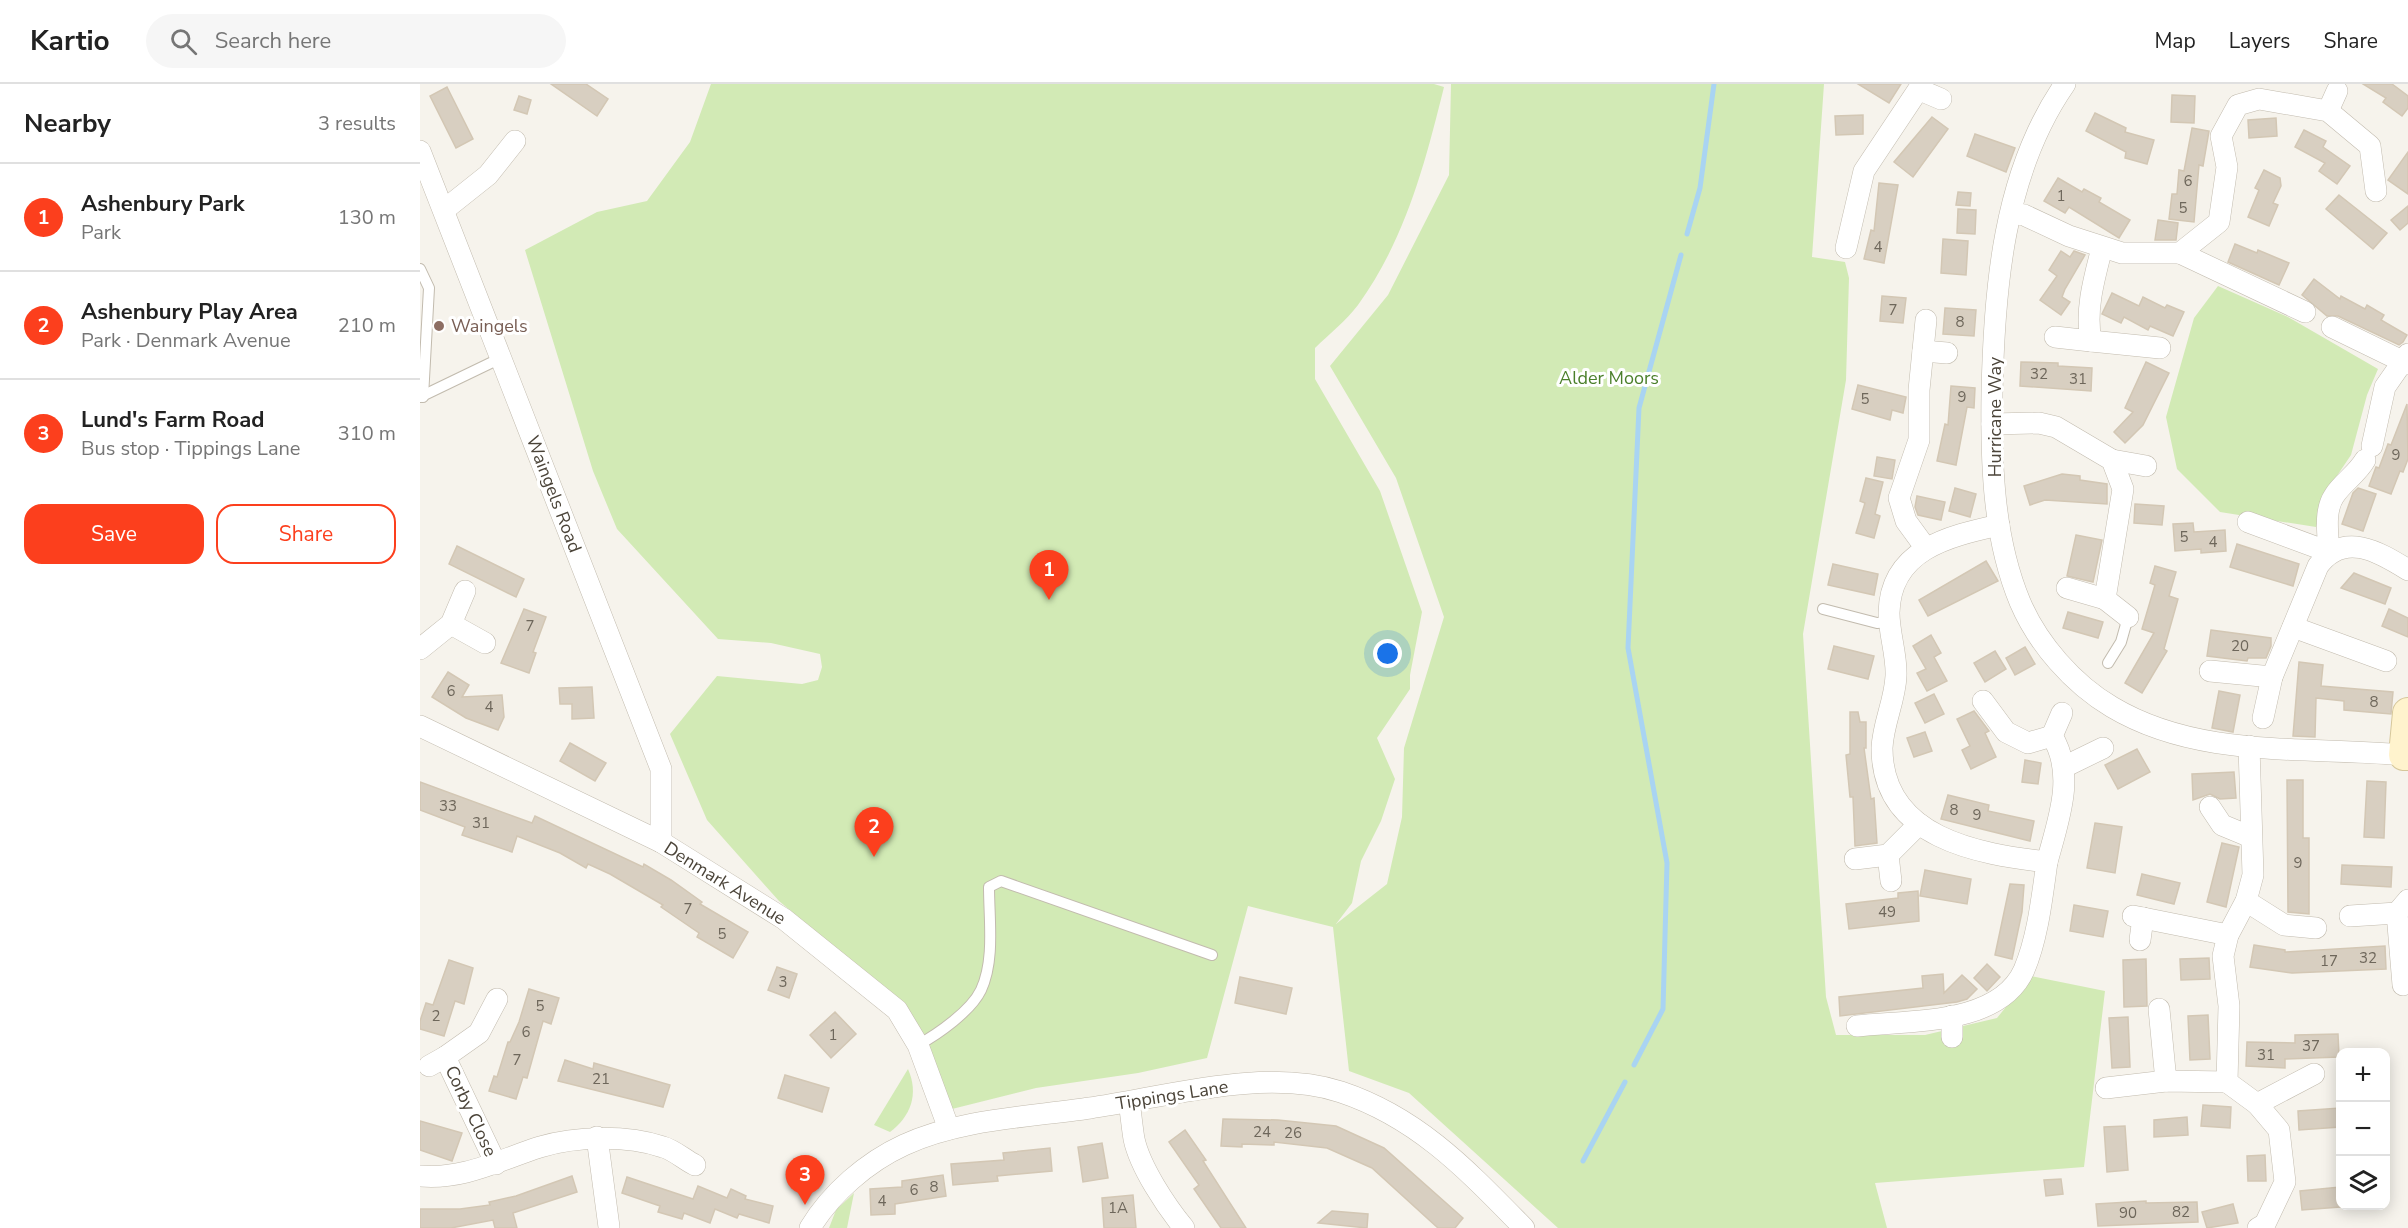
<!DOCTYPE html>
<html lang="en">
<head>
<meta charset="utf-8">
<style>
  body { margin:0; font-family:"Nunito Sans",sans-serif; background:#f6f6f6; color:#222 }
  .controls { position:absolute; right:18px; bottom:18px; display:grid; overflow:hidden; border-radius:12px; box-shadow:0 3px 15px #0003 }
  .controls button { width:54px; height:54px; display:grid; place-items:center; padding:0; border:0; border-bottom:2px solid #e0e0e0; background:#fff; color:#222; font:30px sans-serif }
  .you { position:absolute; left:968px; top:570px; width:21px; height:21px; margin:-15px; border:4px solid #fff; border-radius:50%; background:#1a73e8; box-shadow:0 0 0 9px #1a73e833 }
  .badge { display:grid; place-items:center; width:39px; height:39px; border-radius:50%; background:#fc3f1d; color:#fff; font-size:20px; font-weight:700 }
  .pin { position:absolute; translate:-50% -50px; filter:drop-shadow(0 2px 3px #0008) }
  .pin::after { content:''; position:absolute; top:32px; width:21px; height:18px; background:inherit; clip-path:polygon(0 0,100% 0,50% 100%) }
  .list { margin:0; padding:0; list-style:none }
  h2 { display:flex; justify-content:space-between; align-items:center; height:78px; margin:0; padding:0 24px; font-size:26px }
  h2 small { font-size:20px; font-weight:400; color:#767676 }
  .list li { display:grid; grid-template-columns:39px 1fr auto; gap:18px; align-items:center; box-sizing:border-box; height:108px; padding:0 24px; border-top:2px solid #e0e0e0 }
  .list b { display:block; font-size:22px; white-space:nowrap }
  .list p { margin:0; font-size:20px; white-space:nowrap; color:#767676 }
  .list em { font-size:20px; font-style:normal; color:#767676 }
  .actions { display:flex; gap:12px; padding:18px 24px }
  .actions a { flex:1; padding:14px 0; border:2px solid #fc3f1d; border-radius:18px; text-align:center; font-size:21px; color:#fc3f1d }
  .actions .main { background:#fc3f1d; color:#fff }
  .icon { flex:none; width:33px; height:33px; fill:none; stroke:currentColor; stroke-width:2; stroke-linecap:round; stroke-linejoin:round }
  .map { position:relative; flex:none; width:1988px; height:1144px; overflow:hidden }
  header { display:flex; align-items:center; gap:36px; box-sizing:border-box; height:84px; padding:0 30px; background:#fff; border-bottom:2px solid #e0e0e0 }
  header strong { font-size:28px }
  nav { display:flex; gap:33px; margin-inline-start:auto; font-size:21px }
  .search { width:420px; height:54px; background:#f6f6f6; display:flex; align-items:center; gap:15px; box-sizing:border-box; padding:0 21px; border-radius:33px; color:#767676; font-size:22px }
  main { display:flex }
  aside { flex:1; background:#fff }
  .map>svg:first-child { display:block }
  .green { fill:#d2eab5 }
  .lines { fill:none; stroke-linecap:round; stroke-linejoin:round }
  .stream { stroke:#a9d4f2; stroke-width:5 }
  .building { fill:#d8cfc1; stroke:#d3c7b4; stroke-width:1.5 }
  .lane-casing { stroke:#c2bbae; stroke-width:12 }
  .street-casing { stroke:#c2bbae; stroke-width:22 }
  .secondary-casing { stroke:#d6c79b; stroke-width:32 }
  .lane { stroke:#fff; stroke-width:10 }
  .street { stroke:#fff; stroke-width:21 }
  .secondary { stroke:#fff3cd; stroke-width:30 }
  .education-dot { fill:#8d6e63; stroke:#fff; stroke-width:2 }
  .labels { text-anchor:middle; stroke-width:6; stroke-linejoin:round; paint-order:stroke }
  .number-label { font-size:15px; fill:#6e675b }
  .education-label { font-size:18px; fill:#785e54; stroke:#fff; text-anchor:start }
  .park-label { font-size:18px; fill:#4a7f2a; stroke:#fff }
  .street-label { font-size:18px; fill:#4b4439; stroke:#fff }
</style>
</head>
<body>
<header>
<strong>Kartio</strong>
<div class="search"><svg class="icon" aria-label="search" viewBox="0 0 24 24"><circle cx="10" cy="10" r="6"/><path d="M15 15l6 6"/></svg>Search here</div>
<nav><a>Map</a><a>Layers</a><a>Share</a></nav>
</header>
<main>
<aside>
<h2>Nearby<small>3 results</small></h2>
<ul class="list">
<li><span class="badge">1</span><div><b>Ashenbury Park</b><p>Park</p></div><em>130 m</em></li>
<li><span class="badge">2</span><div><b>Ashenbury Play Area</b><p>Park · Denmark Avenue</p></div><em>210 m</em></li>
<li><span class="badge">3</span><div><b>Lund's Farm Road</b><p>Bus stop · Tippings Lane</p></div><em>310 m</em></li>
</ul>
<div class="actions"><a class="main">Save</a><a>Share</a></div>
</aside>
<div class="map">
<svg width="1988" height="1144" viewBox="0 0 1988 1144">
  <rect width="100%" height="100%" fill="#f6f3ec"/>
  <g class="green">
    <path d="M291 0H1014L1024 3C1005 80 985 156 938 221 926 237 909 250 895 264V295L960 407 1002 528 990 591V605L957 654 975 695 961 737 941 777 932 819 916 840 967 800 982 733 984 664 1024 533 976 394 910 282 968 211 1029 91 1031 0H1404L1392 173 1425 178 1429 194 1426 296 1383 550 1406 913 1416 951H1505L1577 934 1611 892 1685 907 1664 1083 1455 1099 1467 1144H1138L989 1009 929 987 913 843 828 822 787 974 718 989 616 1004 528 1026 438 883 359 817 287 736 250 650 297 592 382 600 398 596 402 583 400 570 351 559 298 555 197 445 173 387 105 166 177 128 227 117 270 58Z"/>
    <path d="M1798 202 1868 233 1958 285 1947 311 1931 371 1906 408 1896 443 1800 428 1757 385 1746 333 1774 234Z"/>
    <path d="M488 985C499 1010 491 1032 470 1048L454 1041Z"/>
    <path d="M434 1109 427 1144H409L416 1126Z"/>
  </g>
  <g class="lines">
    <g class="stream">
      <path d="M1267 150 1280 104 1294 0"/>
      <path d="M1214 981 1243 925 1247 779 1208 564 1219 324 1261 171"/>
      <path d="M1163 1077 1205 998"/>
    </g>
  </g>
  <g class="building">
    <path d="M131 0H166L188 15 177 32Z"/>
    <path d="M1438 0H1481L1469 19Z"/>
    <path d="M1943 0H1972L1988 12V24L1982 32 1963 18 1966 14Z"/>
    <path d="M27 3 53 55 36 64 10 12Z"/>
    <path d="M1752 11 1775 12 1774 39 1751 38Z"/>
    <path d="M99 12 111 16 107 30 94 26Z"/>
    <path d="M1675 29 1706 44 1705 48 1734 56 1727 80 1705 74 1706 68 1666 47Z"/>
    <path d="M1443 31V50L1416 51 1415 32Z"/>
    <path d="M1512 33 1528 45 1493 93 1474 78Z"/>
    <path d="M1856 34 1857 52 1829 54 1828 36Z"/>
    <path d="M1772 44 1789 47 1783 82 1779 81 1774 138 1749 135 1752 110H1757L1759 86 1764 87Z"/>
    <path d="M1884 46 1906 57 1903 63 1930 82 1917 100 1899 87 1905 79 1875 63Z"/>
    <path d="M1555 50 1595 64 1586 88 1547 72Z"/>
    <path d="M1988 68V110L1968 96Z"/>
    <path d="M1844 86 1860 94 1861 102 1853 119 1858 121 1849 142 1828 133 1839 106 1835 104Z"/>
    <path d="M1638 94 1662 108 1664 105 1681 114 1679 118 1710 136 1699 154 1649 123 1645 129 1624 117Z"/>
    <path d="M1459 99 1478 101 1464 179 1444 175 1451 146 1454 147Z"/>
    <path d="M1538 108 1551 109 1550 122 1536 121Z"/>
    <path d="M1919 111 1967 149 1953 165 1906 125Z"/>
    <path d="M1988 122V139L1980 146 1971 136Z"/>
    <path d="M1538 125 1556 126 1555 150 1537 149Z"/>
    <path d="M1738 136 1758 139 1756 156H1735Z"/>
    <path d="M1523 155 1548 157 1546 191 1521 189Z"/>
    <path d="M1815 160 1837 169 1838 166 1869 179 1859 201 1808 178Z"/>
    <path d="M1641 167 1650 173 1654 167 1665 171 1645 205 1642 213 1650 218 1641 231 1620 216 1637 192 1629 186Z"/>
    <path d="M1894 195 1920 215 1921 212 1945 225 1947 221 1964 231 1961 236 1987 251 1983 258 1979 261 1918 232H1907L1882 211Z"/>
    <path d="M1692 209 1719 222 1723 213 1745 224 1747 221 1764 228 1753 252 1730 242 1728 246 1704 233 1701 239 1682 230Z"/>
    <path d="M1462 212 1486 214 1483 239 1460 237Z"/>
    <path d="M1525 224 1556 226 1554 252 1523 250Z"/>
    <path d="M1601 278 1638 279V282L1672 284 1671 307 1600 302Z"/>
    <path d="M1726 278 1749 289 1723 341 1705 359 1694 348 1713 328 1705 324Z"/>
    <path d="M1438 301 1486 313 1483 329 1472 326 1470 336 1432 325Z"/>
    <path d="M1531 302 1555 304 1554 324 1547 323 1536 381 1517 377 1525 340 1528 341Z"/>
    <path d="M1987 320 1988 375 1983 388 1980 387 1971 410 1949 402 1956 383 1959 384 1968 360 1971 361Z"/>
    <path d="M1457 373 1475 376 1472 395 1454 392Z"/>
    <path d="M1642 390 1660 392V396L1687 400V420L1625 416 1610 421 1604 402Z"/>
    <path d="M1446 394 1463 398 1455 430 1460 432 1454 454 1436 449 1445 419 1440 417Z"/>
    <path d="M1535 404 1556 410 1550 433 1529 427Z"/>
    <path d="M1938 404 1956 410 1943 447 1922 440 1933 409Z"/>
    <path d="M1497 412 1525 418 1521 436 1498 431 1495 423Z"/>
    <path d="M1715 420 1744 422 1742 441 1714 439Z"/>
    <path d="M1773 439 1774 448 1805 446 1806 467 1781 469V465L1755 467 1753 440Z"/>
    <path d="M1656 451 1682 456 1673 498 1647 492Z"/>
    <path d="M1817 460 1879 480 1873 502 1810 483Z"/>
    <path d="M37 462 104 495 96 513 29 480Z"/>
    <path d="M1566 477 1578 497 1508 532 1499 516Z"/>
    <path d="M1413 480 1458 490 1454 511 1408 501Z"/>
    <path d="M1735 482 1756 488 1749 512 1758 515 1744 565 1747 567 1722 609 1705 599 1734 549 1722 545 1735 501 1730 499Z"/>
    <path d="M1934 489 1971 504 1965 520 1921 504Z"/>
    <path d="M104 525 126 533 113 568 116 569 109 589 81 579Z"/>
    <path d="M1969 525 1988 534V553L1962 542Z"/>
    <path d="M1648 528 1683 538 1678 554 1643 544Z"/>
    <path d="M1791 546 1851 554V562L1846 574H1828L1827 577 1787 572Z"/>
    <path d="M1511 551 1521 569 1514 573 1527 597 1507 607 1497 589 1506 585 1493 562Z"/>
    <path d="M1414 562 1454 572 1448 595 1408 585Z"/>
    <path d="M1605 563 1615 580 1595 591 1586 574Z"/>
    <path d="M1575 567 1586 585 1565 598 1554 579Z"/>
    <path d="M1879 578 1903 581 1901 602 1973 608 1971 630 1924 626V617L1896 614 1895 653 1873 652Z"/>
    <path d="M28 588 49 601 42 613 82 611 84 633 78 646 46 634 12 613Z"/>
    <path d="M172 603 174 634 152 635V620H140L139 604Z"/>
    <path d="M1799 607 1820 611 1813 648 1792 644Z"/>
    <path d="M1514 610 1524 630 1505 639 1495 619Z"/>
    <path d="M1554 627 1569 647 1565 649 1576 673 1551 685 1542 666 1550 662 1537 635Z"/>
    <path d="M1430 628H1438L1440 638H1446V664H1444L1451 715 1454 714 1457 759 1435 762 1433 713H1430L1426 671 1430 670Z"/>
    <path d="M1505 648 1512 667 1494 673 1487 654Z"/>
    <path d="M150 659 186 679 175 697 140 677Z"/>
    <path d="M1717 665 1730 688 1698 705 1685 681Z"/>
    <path d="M1605 676 1621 679 1618 700 1602 698Z"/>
    <path d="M1814 688 1816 714 1800 715 1790 710 1773 716 1772 690Z"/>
    <path d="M1867 696H1883V754H1889V830L1868 828Z"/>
    <path d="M1947 697 1966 698 1964 754 1944 753Z"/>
    <path d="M0 698 112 739 115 732 223 783 224 780 251 796 282 818 280 820 328 848 313 874 277 853 279 849 241 823 243 821 190 790 168 780 166 784 140 769 97 752 92 768 42 751 45 743 0 726Z"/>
    <path d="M1528 711 1569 721 1568 727 1614 737 1610 757 1521 735Z"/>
    <path d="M1675 739 1702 743 1695 789 1667 784Z"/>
    <path d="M1802 759 1819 763 1806 823 1787 818Z"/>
    <path d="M1922 781 1972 783 1971 803 1921 800Z"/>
    <path d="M1505 786 1551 795 1547 820 1500 812Z"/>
    <path d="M1722 790 1760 799 1754 820 1717 811Z"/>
    <path d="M1590 800 1604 801 1602 828 1592 875 1575 871Z"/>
    <path d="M1498 807 1499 837 1429 845 1426 820 1478 814V809Z"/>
    <path d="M1654 821 1688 827 1683 853 1650 847Z"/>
    <path d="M1834 861 1865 866V868L1965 862 1966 885 1872 889 1830 883Z"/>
    <path d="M1789 874 1790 895 1761 896 1760 875Z"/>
    <path d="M1726 875 1727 922 1704 923 1703 876Z"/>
    <path d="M29 876 53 884 44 920 35 917 24 952 0 945V937L6 919 13 921Z"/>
    <path d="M1567 880 1580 893 1567 907 1554 894Z"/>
    <path d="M357 883 377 890 369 914 348 906Z"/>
    <path d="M1523 890 1524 909 1542 891 1557 905 1547 915 1537 918 1420 932 1419 913 1503 904 1502 892Z"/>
    <path d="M820 893 872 904 866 930 815 919Z"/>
    <path d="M109 905 139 914 131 940 123 937 107 994 103 993 96 1015 69 1007 74 992 77 993 88 958H90L99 938Z"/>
    <path d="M415 928 436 950 411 974 390 951Z"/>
    <path d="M1788 931 1790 975 1770 976 1768 932Z"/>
    <path d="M1708 933 1710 983 1692 984 1689 934Z"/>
    <path d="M1918 950 1919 973 1865 975V984L1826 982 1827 958 1875 959V951Z"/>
    <path d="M145 976 173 985 174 979 250 1001 243 1023 138 997Z"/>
    <path d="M365 991 409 1004 402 1028 358 1014Z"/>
    <path d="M1783 1021 1811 1023 1810 1044 1781 1042Z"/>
    <path d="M1920 1024V1043L1879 1046 1878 1027Z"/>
    <path d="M1767 1033 1768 1051 1734 1053V1036Z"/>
    <path d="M803 1035 858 1036 916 1042 964 1064 1043 1134 1035 1144H1018L952 1084 907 1064 854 1058V1061L822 1060V1063L801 1062Z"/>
    <path d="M0 1037 42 1049 32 1077 0 1066Z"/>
    <path d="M1705 1042 1708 1086 1687 1088 1684 1043Z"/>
    <path d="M765 1046 786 1076 783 1077 826 1144H801L774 1105 779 1101 749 1058Z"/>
    <path d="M682 1059 688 1094 663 1098 658 1063Z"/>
    <path d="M630 1064 632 1087 577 1092 578 1097 533 1101 531 1080 584 1076 583 1069Z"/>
    <path d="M1845 1071 1846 1097H1828L1827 1072Z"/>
    <path d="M523 1091 526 1112 475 1120V1130L451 1131 450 1105 482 1103V1097Z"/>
    <path d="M152 1092 157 1108 93 1129 97 1144H75L73 1136 31 1144H0V1125H40L70 1121 69 1118 96 1112Z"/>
    <path d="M207 1093 273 1115 278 1102 307 1114 311 1105 326 1112 325 1115 353 1122 349 1139 319 1130 317 1134 295 1125 290 1139 264 1129 262 1135 238 1128 240 1122 202 1109Z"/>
    <path d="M1641 1095 1643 1110 1626 1112 1624 1096Z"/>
    <path d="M1920 1103V1123L1882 1126 1880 1107Z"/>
    <path d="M713 1111 716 1144H684L682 1114Z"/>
    <path d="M1726 1117V1119L1777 1118 1778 1138 1678 1142 1676 1120Z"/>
    <path d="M1813 1120 1818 1139 1787 1144 1782 1128Z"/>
    <path d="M912 1127 948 1130 947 1144 898 1139Z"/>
  </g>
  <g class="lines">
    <g class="lane-casing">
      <g id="lane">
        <path d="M0 185 9 204 3 313"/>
        <path d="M0 313 81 274"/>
        <path d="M1403 525 1457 539 1470 538"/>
        <path d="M1688 579 1701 558 1708 533"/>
        <path d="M498 961C518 950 551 927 561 906 575 876 569 836 569 803L581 797 792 871"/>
      </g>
    </g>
    <g class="street-casing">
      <g id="street">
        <path d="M1645 0C1583 89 1574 206 1572 310 1571 379 1573 453 1600 518 1618 560 1653 600 1692 623 1779 675 1886 662 1984 671"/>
        <path d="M1500 6 1521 15"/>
        <path d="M1908 27 1917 7"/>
        <path d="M0 67 241 685V758"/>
        <path d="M24 126 68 91 95 57"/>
        <path d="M1591 129 1604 131 1649 152 1702 169H1760L1799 138 1807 83 1801 52 1818 21 1839 15 1908 27 1950 62 1956 107"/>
        <path d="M1426 164 1444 87 1502 0"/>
        <path d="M1760 169 1885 228"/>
        <path d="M1912 243 1988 280"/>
        <path d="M1635 253 1671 257C1665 226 1674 195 1682 164"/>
        <path d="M1671 257 1740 264"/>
        <path d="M1503 267 1527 269"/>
        <path d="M1572 340 1619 339 1636 343 1692 376 1703 405 1685 515 1647 504"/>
        <path d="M1952 362 1965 303 1988 270"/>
        <path d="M1692 376 1726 382"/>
        <path d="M1828 438 1909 468C1908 450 1904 427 1914 412 1922 399 1937 390 1945 376"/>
        <path d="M1505 463 1486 437 1479 414 1499 356V306L1506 236"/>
        <path d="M1685 515 1708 533"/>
        <path d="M31 540 65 559"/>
        <path d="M1873 543 1966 577"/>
        <path d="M0 565 31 540 45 507"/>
        <path d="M1790 587 1852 593"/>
        <path d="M1563 617 1586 648 1608 659 1632 652C1656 691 1638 737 1627 778"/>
        <path d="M1843 634 1852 593 1898 482C1923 447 1958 467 1988 486"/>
        <path d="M0 642 241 758 364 835 477 926 498 961 529 1045"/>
        <path d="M1632 652 1642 629"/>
        <path d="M1829 662 1833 791 1826 817 1808 851 1803 872 1809 922 1807 998 1837 1020 1859 1046 1865 1098 1845 1140 1838 1144"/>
        <path d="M1644 683 1683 664"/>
        <path d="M1790 723 1802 741 1831 753"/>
        <path d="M1468 771 1471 797"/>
        <path d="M1435 775 1468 771 1499 740"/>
        <path d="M1826 817 1864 841 1896 844"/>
        <path d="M1713 832 1808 851"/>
        <path d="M1930 832 1977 829"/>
        <path d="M1720 856 1723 834"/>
        <path d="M1983 901 1977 829 1988 816"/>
        <path d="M1739 925 1746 997"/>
        <path d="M1437 942C1489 936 1579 942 1604 886 1618 853 1622 813 1627 778 1558 770 1462 754 1462 664 1463 639 1475 617 1476 592 1477 571 1469 550 1469 529 1470 465 1530 452 1579 441"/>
        <path d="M1532 953V932"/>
        <path d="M9 982 25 973"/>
        <path d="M1686 1004 1746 997 1807 998"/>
        <path d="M709 1018C711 1030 712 1043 714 1055 720 1083 746 1122 764 1144"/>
        <path d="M1837 1020 1894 990"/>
        <path d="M177 1053 189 1143"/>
        <path d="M76 1080 25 973 59 949 77 915"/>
        <path d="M0 1092C44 1096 79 1076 120 1063 156 1052 207 1051 243 1063 254 1066 265 1076 275 1081"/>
        <path d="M390 1144C411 1109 447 1078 484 1061 540 1035 609 1033 670 1024 746 1013 845 983 921 1008 999 1034 1048 1087 1104 1144"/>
      </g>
    </g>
    <g class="secondary-casing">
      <path id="secondary" d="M1988 629 1984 671H1988"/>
    </g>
    <use href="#lane" class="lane"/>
    <use href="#street" class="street"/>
    <use href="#secondary" class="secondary"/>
  </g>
  <circle class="education-dot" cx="19" cy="242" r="6"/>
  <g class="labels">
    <g class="number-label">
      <text x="1768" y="102">6</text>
      <text x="1641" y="117">1</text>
      <text x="1763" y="129">5</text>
      <text x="1458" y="168">4</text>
      <text x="1473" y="231">7</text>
      <text x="1540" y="243">8</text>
      <text x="1619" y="295">32</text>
      <text x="1658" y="300">31</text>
      <text x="1542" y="318">9</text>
      <text x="1445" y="320">5</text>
      <text x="1976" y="376">9</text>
      <text x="1764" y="458">5</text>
      <text x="1793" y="463">4</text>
      <text x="110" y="547">7</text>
      <text x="1820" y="567">20</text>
      <text x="31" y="612">6</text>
      <text x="1954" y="623">8</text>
      <text x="69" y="628">4</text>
      <text x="28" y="727">33</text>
      <text x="1534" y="731">8</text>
      <text x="1557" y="736">9</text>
      <text x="61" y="744">31</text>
      <text x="1878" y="784">9</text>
      <text x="268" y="830">7</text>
      <text x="1467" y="833">49</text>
      <text x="302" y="855">5</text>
      <text x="1948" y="879">32</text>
      <text x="1909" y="882">17</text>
      <text x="363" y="903">3</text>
      <text x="120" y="927">5</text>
      <text x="16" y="937">2</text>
      <text x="106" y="953">6</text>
      <text x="413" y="956">1</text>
      <text x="1891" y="967">37</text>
      <text x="1846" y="976">31</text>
      <text x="97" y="981">7</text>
      <text x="181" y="1000">21</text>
      <text x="842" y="1053">24</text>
      <text x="873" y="1054">26</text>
      <text x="514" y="1108">8</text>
      <text x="494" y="1111">6</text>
      <text x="462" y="1122">4</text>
      <text x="698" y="1129">1A</text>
      <text x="1761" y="1133">82</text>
      <text x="1708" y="1134">90</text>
    </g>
    <g class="education-label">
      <text x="31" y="248">Waingels</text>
    </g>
    <g class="park-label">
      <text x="1189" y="300">Alder Moors</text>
    </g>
    <g class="street-label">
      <text transform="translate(1575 333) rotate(-90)" y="6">Hurricane Way</text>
      <text transform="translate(134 410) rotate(69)" y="6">Waingels Road</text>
      <text transform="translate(305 799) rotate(32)" y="6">Denmark Avenue</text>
      <text transform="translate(752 1011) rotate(-9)" y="6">Tippings Lane</text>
      <text transform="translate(51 1027) rotate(65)" y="6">Corby Close</text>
    </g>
  </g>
</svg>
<div class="controls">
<button>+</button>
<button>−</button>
<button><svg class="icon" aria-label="layers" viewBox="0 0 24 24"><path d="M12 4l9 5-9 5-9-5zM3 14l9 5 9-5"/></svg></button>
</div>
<div class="you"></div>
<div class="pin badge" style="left:629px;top:516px">1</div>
<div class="pin badge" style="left:454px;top:773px">2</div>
<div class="pin badge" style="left:385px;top:1121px">3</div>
</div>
</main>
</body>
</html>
